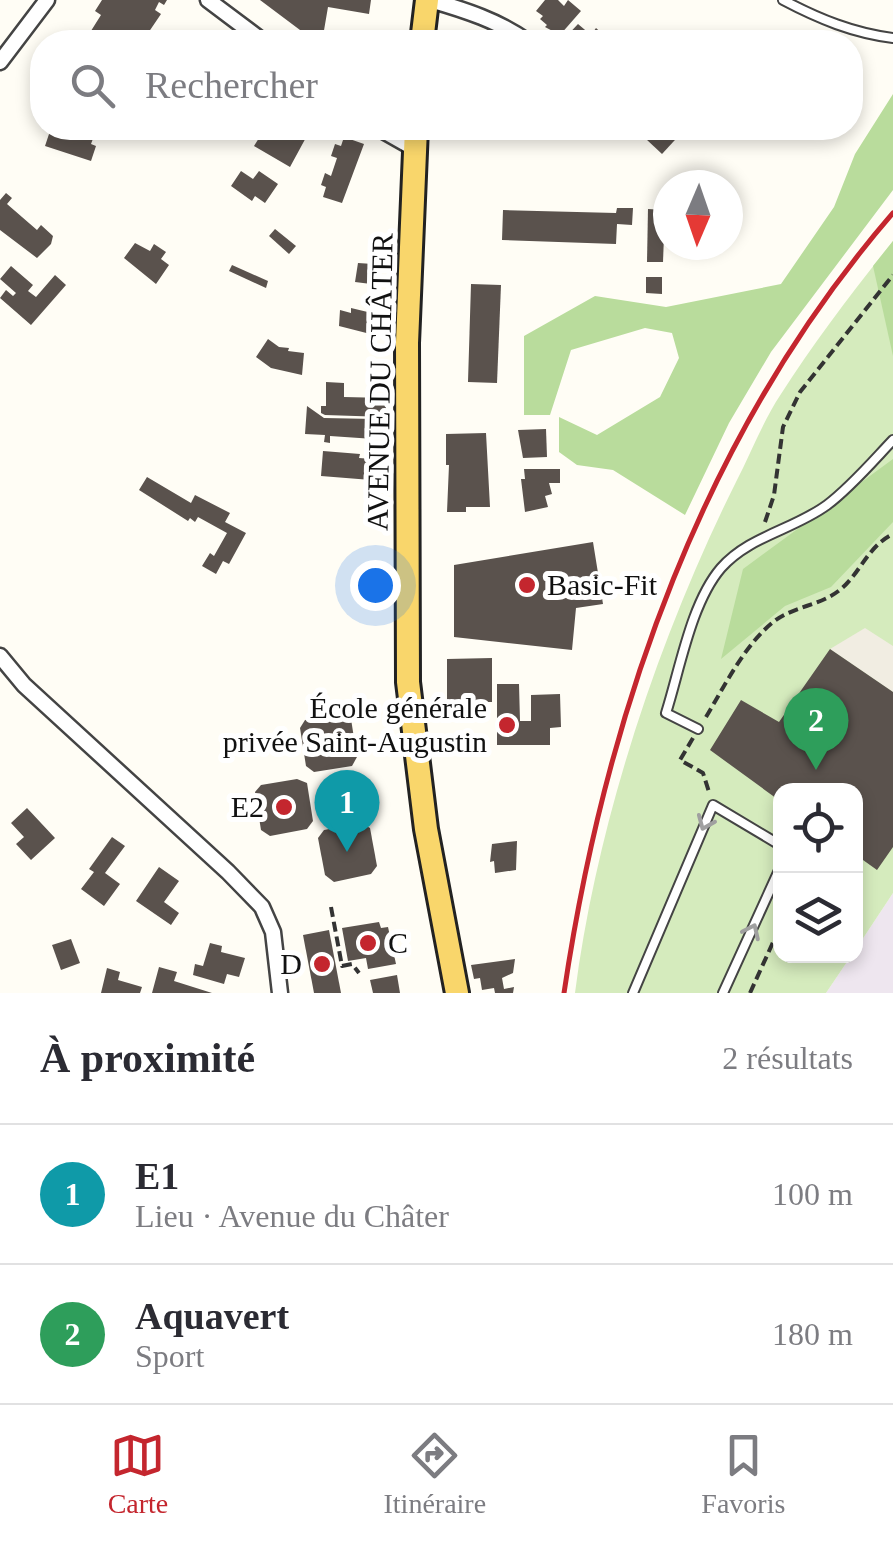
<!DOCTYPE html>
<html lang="fr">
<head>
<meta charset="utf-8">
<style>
  body { margin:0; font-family:"Times New Roman",serif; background:#f2f2f3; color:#2b2b33 }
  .controls { position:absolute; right:30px; bottom:30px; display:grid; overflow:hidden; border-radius:20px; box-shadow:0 5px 15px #0003 }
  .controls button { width:90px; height:90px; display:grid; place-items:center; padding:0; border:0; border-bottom:2px solid #e1e1e2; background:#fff; color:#2b2b33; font:50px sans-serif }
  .compass { position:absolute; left:653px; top:170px; width:90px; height:90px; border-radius:50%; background:#fff; box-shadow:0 5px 15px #0003; rotate:182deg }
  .you { position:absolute; left:375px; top:585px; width:35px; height:35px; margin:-25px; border:8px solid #fff; border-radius:50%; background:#1a73e8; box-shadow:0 0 0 15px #1a73e833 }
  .badge { display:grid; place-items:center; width:65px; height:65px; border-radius:50%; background:#c4262e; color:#fff; font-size:32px; font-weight:700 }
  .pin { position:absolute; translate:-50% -82px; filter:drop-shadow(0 2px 5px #0008) }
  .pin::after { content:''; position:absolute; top:52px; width:35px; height:30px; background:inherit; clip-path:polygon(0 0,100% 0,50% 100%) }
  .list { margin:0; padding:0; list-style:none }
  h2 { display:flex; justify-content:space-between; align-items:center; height:130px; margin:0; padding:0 40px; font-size:42px }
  h2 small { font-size:32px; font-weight:400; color:#7c7c81 }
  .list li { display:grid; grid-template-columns:65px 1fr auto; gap:30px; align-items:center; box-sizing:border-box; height:140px; padding:0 40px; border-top:2px solid #e1e1e2 }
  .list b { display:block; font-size:38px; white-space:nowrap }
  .list p { margin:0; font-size:32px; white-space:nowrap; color:#7c7c81 }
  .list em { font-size:32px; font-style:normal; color:#7c7c81 }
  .icon { flex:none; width:55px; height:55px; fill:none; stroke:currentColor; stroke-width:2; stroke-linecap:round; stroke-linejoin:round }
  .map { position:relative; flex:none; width:893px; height:993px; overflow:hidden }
  .search { position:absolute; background:#fff; box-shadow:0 5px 15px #0003; left:30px; right:30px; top:30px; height:110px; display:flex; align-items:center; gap:25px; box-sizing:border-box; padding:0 35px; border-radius:40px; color:#7c7c81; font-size:38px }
  .sheet { height:410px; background:#fff }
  nav { display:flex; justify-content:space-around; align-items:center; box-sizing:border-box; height:140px; border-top:2px solid #e1e1e2; background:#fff; font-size:28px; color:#7c7c81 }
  nav a { display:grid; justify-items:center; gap:5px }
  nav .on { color:#c4262e }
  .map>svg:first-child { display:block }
  .industrial { fill:#eee6ef }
  .green { fill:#d5ebbd }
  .forest { fill:#b9dc9c }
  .plaza { fill:#f1ede2 }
  .building { fill:#5a524d }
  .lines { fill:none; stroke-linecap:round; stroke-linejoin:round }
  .lane-casing { stroke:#444; stroke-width:12 }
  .street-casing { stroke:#444; stroke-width:19 }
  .primary-casing { stroke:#222; stroke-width:28 }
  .path { stroke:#333; stroke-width:4; stroke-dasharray:10 5; stroke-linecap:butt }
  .lane { stroke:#fff; stroke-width:8 }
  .street { stroke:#fff; stroke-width:14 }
  .primary { stroke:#f9d66b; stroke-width:22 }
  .rail { stroke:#c4262e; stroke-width:5 }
  .oneway { stroke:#a0a0a0 }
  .poi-dot { fill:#c4262e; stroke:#fff; stroke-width:4 }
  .labels { text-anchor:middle; stroke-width:10; stroke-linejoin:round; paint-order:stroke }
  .street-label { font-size:30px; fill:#111; stroke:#fff }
  .poi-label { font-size:30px; fill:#111; stroke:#fff; text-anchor:end }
</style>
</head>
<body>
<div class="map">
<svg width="893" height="993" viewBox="0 0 893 993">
  <rect width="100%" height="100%" fill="#fffdf5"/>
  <path class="industrial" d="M893 893V993H826L851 956H856V949Z"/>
  <path class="green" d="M893 241V893L856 949V791H780V956H851L826 993H575C597 822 659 636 736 482 751 453 763 421 781 394 815 341 854 290 893 241Z"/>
  <g class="forest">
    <path d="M893 94V190L771 352 729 423 685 515 613 470 577 465 559 452V417L597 435 660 397 679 358 672 333 645 328 571 350 550 415H524V336L595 296 666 307 781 284 834 207 855 154Z"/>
    <path d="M893 241V356L873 266Z"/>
    <path d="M893 459V522L831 587 785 606 721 659 743 569Z"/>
  </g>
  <path class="plaza" d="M865 628 893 646V692L830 649Z"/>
  <g class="building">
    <path d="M102 0H167L164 5 159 2 155 10 161 14 142 42H84L101 15 95 11Z"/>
    <path d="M260 0H371L369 14 328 7 322 42H316Z"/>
    <path d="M545 0H558L564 6 568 0 581 11 560 35 545 27 547 25 540 19 543 16 536 11Z"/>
    <path d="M578 24 591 35 596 28 609 40 617 30 631 42H566L563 40Z"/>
    <path d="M51 128H104L100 138 94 136 91 144 96 146 91 161 45 146Z"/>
    <path d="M257 128H317L313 135 309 132 290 167 254 146 259 138 253 135Z"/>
    <path d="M657 128H686L662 154 646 139Z"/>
    <path d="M344 137 364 144 342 203 323 197 326 187 321 185 325 173 331 176 337 158 331 156 335 144 341 146Z"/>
    <path d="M241 171 253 179 259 171 278 184 265 203 255 196 252 201 231 186Z"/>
    <path d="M6 193 12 198 7 204 37 230 41 225 53 236 51 244 37 258 0 230V200Z"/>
    <path d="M617 208H633L632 225 617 224 616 244 502 240 503 210 616 213Z"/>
    <path d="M648 209 665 210 663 262H647Z"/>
    <path d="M275 229 296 246 289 254 269 236Z"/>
    <path d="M135 243 150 251 154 244 166 252 161 259 169 265 156 284 124 258Z"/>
    <path d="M358 263 373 264 371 284 355 282Z"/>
    <path d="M232 265 268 281 266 288 229 271Z"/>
    <path d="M11 266 33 285 28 291 36 297 55 275 66 285 31 325 0 298 6 290 13 296 16 293 0 279Z"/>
    <path d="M646 277H662V294L646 293Z"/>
    <path d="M471 284 501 285 497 383 468 382Z"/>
    <path d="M351 308 376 314 375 319 386 322V338L339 326 340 310 351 313Z"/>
    <path d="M268 339 279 347 289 348 288 351 304 353 302 375 271 368 256 357Z"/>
    <path d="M326 382 344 383V397L386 398V417L325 415 321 413V406H326Z"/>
    <path d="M307 406 324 418 375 419 374 439 330 436V443L324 442 325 435 305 434Z"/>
    <path d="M546 429 547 457 523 458 518 430Z"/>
    <path d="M486 433 490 507H466V512H447L449 465H446V434Z"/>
    <path d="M323 451 360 454 359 458 372 459 371 480 321 476Z"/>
    <path d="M524 469H560V483H549L552 494 545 496 548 507 525 512 521 479H525Z"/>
    <path d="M147 477 191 503 195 495 230 513 225 522 246 533 229 564 223 561 216 574 202 566 210 553 214 556 227 533 198 517 195 522 190 518 188 521 139 490Z"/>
    <path d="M593 542 603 604 576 608 572 650 454 637V565Z"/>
    <path d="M830 649 893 692V847L877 870 856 855V790H780V801L710 750 741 700 779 722Z"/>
    <path d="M492 658V702H447V659Z"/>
    <path d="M497 684H519L520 721H531V695L560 694 561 727 550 728V745H497Z"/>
    <path d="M343 713 351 719 357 757 352 766 314 772 306 766 300 728 305 720Z"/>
    <path d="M297 779 307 783 313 821 307 829 270 836 261 830 255 792 261 785Z"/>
    <path d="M27 808 55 838 31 860 16 844 24 837 11 823Z"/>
    <path d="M361 823 370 828 377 866 371 874 334 882 325 875 318 838 324 830Z"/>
    <path d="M112 837 125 846 105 873 120 884 104 906 81 889 94 872 89 869Z"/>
    <path d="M517 841 516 870 495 873 494 861 490 862 492 844Z"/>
    <path d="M159 867 179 881 164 902 179 913 171 925 136 901Z"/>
    <path d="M379 922 381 928 388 927 396 964 368 969 366 958 348 961 342 928Z"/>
    <path d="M329 930 341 993H314L303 935Z"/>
    <path d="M71 939 80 963 61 970 52 945Z"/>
    <path d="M210 943 222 946 221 952 245 958 239 977 227 974 224 984 193 975 195 964 203 966Z"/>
    <path d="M515 959 513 973 502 978 504 989 514 987 513 993H495L494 988 482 990 480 978 474 979 471 965Z"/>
    <path d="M159 967 177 972 174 981 212 993H152Z"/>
    <path d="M107 968 120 972 118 980 142 987 140 993H101Z"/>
    <path d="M397 975 400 993H373L370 980Z"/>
  </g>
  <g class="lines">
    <g class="lane-casing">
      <g id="lane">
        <path d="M783 0C819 19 853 33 893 38"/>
        <path d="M698 729 666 713C680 669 691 603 721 568 749 536 793 530 827 505 850 488 873 461 893 440"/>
        <path d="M633 993 713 805 780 845"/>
        <path d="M723 993 780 868"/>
      </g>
    </g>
    <g class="street-casing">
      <g id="street">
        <path d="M208 0 264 42"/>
        <path d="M430 0C465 10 499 21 528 42"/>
        <path d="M0 62 47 0"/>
        <path d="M378 128 415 149"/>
        <path d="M0 656 24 685 228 872 262 907 273 932 280 993"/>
      </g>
    </g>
    <g class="primary-casing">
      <g id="primary">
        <path d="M422 42 427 0"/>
        <path d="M416 128 407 343 408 682 426 829 457 993"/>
      </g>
    </g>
    <g class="path">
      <path d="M765 522 774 495 783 427 800 392 893 275"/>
      <path d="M706 717C724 687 744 646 772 623 792 606 821 606 841 589 861 572 868 546 893 534"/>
      <path d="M693 738 680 760 703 773 709 792"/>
      <path d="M331 907 342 966 352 964 359 973"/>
      <path d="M750 993 780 927"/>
    </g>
    <use href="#lane" class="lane"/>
    <use href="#street" class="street"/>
    <use href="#primary" class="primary"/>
    <path class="rail" d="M564 993C606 711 704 431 893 213"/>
  </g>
  <defs><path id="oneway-chevron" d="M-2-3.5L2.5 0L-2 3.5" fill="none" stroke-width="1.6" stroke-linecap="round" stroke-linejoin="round" transform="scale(2.5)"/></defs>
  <g class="oneway">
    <use href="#oneway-chevron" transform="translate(705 823) rotate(113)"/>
    <use href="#oneway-chevron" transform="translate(752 931) rotate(-65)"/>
  </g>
  <g class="poi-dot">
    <circle cx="527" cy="585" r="10"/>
    <circle cx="507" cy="725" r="10"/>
    <circle cx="284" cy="807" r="10"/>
    <circle cx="368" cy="943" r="10"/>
    <circle cx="322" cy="964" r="10"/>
  </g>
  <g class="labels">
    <g class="street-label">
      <text transform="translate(380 382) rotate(-89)" y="10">AVENUE DU CHÂTER</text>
    </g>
    <g class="poi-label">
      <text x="547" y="595" text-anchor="start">Basic-Fit</text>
      <text x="487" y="718">École générale<tspan x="487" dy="34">privée Saint-Augustin</tspan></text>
      <text x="264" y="817">E2</text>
      <text x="388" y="953" text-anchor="start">C</text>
      <text x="302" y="974">D</text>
    </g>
  </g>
</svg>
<div class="controls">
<button><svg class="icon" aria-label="locate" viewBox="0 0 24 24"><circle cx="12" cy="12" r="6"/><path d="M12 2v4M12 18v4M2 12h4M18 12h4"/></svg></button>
<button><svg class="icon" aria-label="layers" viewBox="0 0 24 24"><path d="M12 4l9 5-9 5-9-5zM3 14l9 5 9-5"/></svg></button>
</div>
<svg class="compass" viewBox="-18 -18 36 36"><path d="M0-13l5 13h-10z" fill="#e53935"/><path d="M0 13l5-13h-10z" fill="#7c7c81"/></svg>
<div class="you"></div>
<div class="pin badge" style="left:347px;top:852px;background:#0f9aa8">1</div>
<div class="pin badge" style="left:816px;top:770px;background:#2e9e5b">2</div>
<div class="search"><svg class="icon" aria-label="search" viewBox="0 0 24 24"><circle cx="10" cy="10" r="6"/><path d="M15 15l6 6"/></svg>Rechercher</div>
</div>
<section class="sheet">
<h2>À proximité<small>2 résultats</small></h2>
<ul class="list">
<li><span class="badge" style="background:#0f9aa8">1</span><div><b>E1</b><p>Lieu · Avenue du Châter</p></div><em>100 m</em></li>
<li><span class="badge" style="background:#2e9e5b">2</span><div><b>Aquavert</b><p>Sport</p></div><em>180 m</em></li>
</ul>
</section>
<nav>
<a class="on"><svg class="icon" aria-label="map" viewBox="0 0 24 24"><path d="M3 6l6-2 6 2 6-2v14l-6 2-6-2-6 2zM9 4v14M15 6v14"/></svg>Carte</a>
<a><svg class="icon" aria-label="directions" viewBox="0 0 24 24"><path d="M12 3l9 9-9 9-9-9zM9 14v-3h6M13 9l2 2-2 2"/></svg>Itinéraire</a>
<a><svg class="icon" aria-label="saved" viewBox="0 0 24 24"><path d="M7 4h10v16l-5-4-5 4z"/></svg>Favoris</a>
</nav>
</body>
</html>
